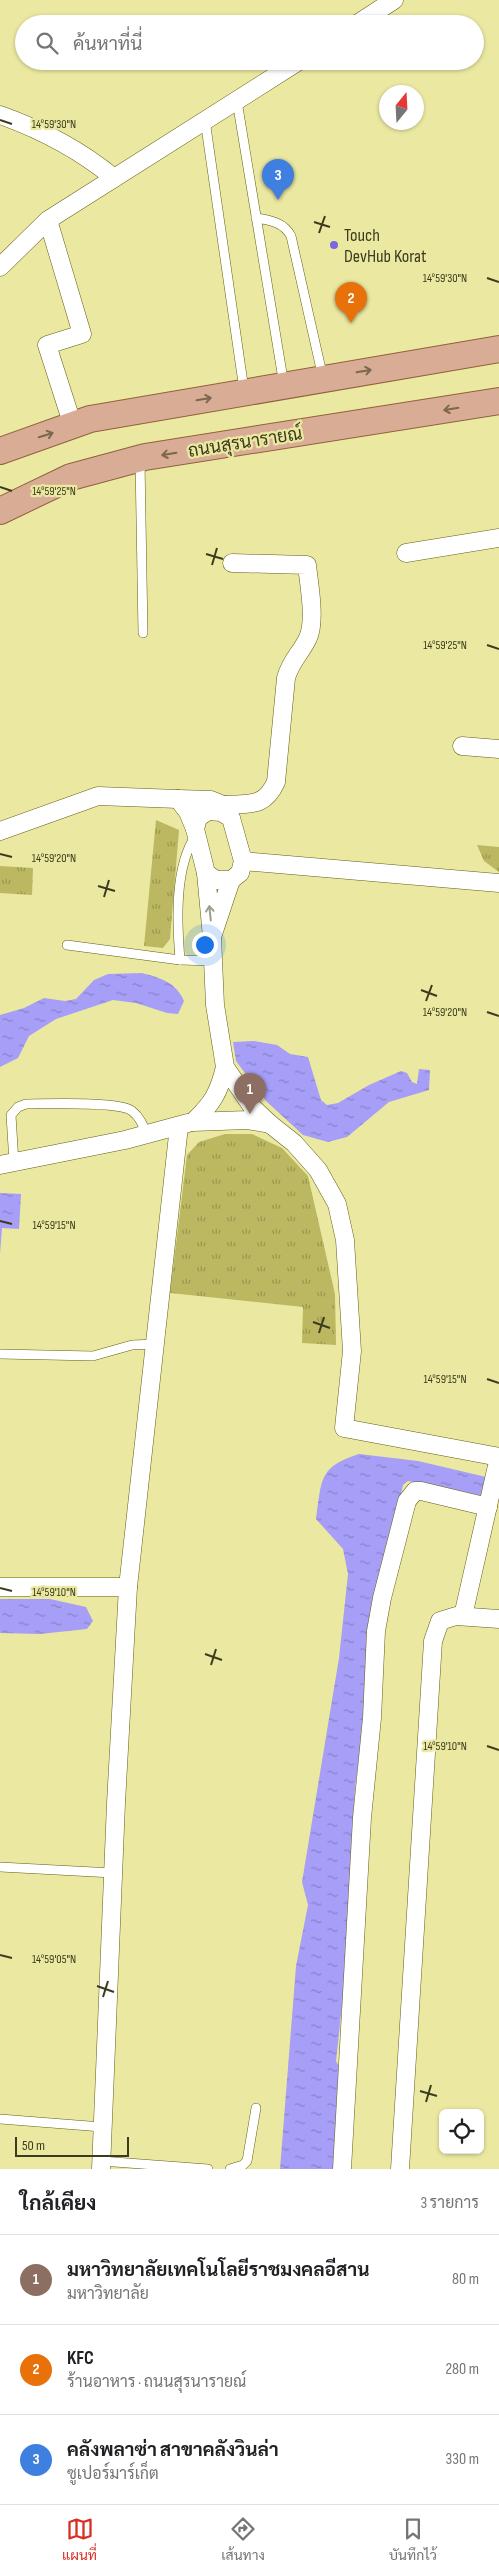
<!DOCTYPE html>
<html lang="th">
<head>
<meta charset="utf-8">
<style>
  body { margin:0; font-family:"Sofia Sans Condensed",Sarabun,sans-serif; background:#f2f2f2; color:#202124 }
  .controls { position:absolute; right:15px; bottom:15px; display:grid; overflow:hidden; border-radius:8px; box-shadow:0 1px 4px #0004 }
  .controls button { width:45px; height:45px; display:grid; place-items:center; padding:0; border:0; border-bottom:1px solid #e0e0e0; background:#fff; color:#202124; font:25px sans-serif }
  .compass { position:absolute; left:379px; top:85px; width:45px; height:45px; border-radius:50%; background:#fff; box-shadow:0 1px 4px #0004; rotate:18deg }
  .scale { position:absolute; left:15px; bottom:12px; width:114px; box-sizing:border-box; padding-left:5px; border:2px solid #3c3b1e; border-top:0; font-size:14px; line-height:18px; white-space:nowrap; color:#3c3b1e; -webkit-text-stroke:4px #ebe9a1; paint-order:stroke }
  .you { position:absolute; left:204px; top:944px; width:18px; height:18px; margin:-12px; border:4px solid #fff; border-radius:50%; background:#1a73e8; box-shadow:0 0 0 8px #1a73e833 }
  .badge { display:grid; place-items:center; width:32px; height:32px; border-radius:50%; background:#d93025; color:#fff; font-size:16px; font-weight:700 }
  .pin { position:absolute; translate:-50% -41px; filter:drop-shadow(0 1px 2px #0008) }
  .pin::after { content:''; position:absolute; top:26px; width:18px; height:15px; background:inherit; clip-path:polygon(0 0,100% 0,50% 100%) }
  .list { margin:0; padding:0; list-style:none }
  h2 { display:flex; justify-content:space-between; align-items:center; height:65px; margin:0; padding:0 20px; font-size:21px }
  h2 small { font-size:16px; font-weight:400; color:#757577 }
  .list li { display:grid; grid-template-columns:32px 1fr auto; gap:15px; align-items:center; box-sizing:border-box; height:90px; padding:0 20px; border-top:1px solid #e0e0e0 }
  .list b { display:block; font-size:19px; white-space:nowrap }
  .list p { margin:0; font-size:16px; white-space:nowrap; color:#757577 }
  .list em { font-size:16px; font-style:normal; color:#757577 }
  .icon { flex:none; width:28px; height:28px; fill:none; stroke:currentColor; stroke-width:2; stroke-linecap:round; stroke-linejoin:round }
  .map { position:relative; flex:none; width:499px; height:2169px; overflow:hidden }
  .search { position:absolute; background:#fff; box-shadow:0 1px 4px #0004; left:15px; right:15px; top:15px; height:55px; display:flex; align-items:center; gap:12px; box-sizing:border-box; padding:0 18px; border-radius:28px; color:#757577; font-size:19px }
  .sheet { height:335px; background:#fff }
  nav { display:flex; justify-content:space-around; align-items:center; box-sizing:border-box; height:70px; border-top:1px solid #e0e0e0; background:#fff; font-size:14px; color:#757577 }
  nav a { display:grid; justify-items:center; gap:2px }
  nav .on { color:#d93025 }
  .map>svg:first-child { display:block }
  .grass { fill:url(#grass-tufts) }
  .water { fill:url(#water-ripples) }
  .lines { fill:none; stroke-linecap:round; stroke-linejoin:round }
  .service-casing { stroke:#625f14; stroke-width:10 }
  .minor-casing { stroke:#625f14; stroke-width:19 }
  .primary-casing { stroke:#91603d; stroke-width:28 }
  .service { stroke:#fff; stroke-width:9 }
  .minor { stroke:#fff; stroke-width:18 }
  .primary { stroke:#d9ac95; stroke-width:26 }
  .oneway { stroke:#7b684e }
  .oneway2 { stroke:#9e9d8e }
  .ticks { fill:none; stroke:#3c3b1e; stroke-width:2 }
  .poi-dot { fill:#7966e1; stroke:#ebe9a1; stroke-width:2 }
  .labels { text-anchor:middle; stroke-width:4.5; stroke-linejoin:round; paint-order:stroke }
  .poi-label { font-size:18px; fill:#3c3b1e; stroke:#ebe9a1; text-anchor:start }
  .street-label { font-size:18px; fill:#3c3b1e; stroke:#ebe9a1 }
  .ticks-label { font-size:12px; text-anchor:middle; fill:#3c3b1e; stroke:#ebe9a1; stroke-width:4.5; stroke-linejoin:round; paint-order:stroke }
</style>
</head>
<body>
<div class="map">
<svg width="499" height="2169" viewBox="0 0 499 2169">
  <defs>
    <pattern id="grass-tufts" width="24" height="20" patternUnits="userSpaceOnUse" patternTransform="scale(1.25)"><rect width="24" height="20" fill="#bbb861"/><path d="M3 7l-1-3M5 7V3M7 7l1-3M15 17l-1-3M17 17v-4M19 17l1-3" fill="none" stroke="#99974f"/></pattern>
    <pattern id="water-ripples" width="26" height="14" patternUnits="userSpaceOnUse" patternTransform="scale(1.25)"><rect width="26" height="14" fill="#a69ef7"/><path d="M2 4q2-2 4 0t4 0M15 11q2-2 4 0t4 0" fill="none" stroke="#8882c7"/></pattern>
  </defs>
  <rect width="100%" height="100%" fill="#ebe9a1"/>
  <g class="grass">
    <path d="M156 820 179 830 170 939 163 948 144 946Z"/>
    <path d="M477 845 499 847V872L484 861Z"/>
    <path d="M0 866 33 868 32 895 0 893Z"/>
    <path d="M225 1134H252L282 1148 308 1176 335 1294 336 1345 302 1343 303 1307 170 1293 187 1155 199 1142Z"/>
  </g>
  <g class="water">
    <path d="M142 973C160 978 176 982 184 1001L178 1014 167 1013 136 1003 113 1000 56 1019 29 1036 18 1058 0 1067V1015L24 1008 44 998 65 1001 76 999 94 980 108 974Z"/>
    <path d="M254 1041 277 1045 290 1054 308 1057 321 1100 327 1105 338 1103 369 1085 401 1071 407 1073 412 1082 417 1084 419 1069 430 1070 429 1090 389 1102 347 1137 328 1142 303 1135 266 1101 236 1061 233 1042Z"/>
    <path d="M0 1193 21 1194 19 1229 2 1228 0 1254Z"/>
    <path d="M359 1454 418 1461 499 1480V1499L408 1481 403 1485 384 1565 355 1789 345 1978 336 2061 344 2076 338 2169H280L296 1966 308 1905 302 1882 339 1658 348 1574 343 1549 316 1519C322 1480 318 1467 359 1454Z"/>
    <path d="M0 1599H50L86 1607 93 1621 87 1629 40 1634 0 1633Z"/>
  </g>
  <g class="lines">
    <g class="service-casing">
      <g id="service">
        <path d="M237 101 284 385"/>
        <path d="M205 120 244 390"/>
        <path d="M256 218C271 220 284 223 291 236L323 378"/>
        <path d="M140 461 143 633"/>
        <path d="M196 835C174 867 177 923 180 960L213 961"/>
        <path d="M67 945 180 960"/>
        <path d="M14 1163 11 1115 18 1107 26 1104C45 1104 120 1101 132 1111 140 1117 143 1125 146 1134"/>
        <path d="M0 1354 93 1356 132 1345 156 1344"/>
        <path d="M0 1867 113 1873"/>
        <path d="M0 2119 102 2127"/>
        <path d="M101 2161 208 2169"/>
        <path d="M230 2169 243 2165 247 2161 256 2108"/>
      </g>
    </g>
    <g class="minor-casing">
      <g id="minor">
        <path d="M357 24 394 0"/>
        <path d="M0 115C42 130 80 150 114 178"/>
        <path d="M48 220 82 334 47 345 73 426"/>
        <path d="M0 267 48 220 299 61"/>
        <path d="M406 553 499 538"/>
        <path d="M462 746 499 749"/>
        <path d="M225 805C250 803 264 808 276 782L286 678C291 660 301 653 308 638 316 620 309 585 307 565L232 563"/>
        <path d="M208 811 221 812 231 818 243 861 240 873 231 880H216L206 873 195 829 198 818Z"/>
        <path d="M195 829 188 812 178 799 211 800 226 806"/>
        <path d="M0 831 98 796 178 799"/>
        <path d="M243 861 499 883"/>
        <path d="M206 873 212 937 231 880"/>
        <path d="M212 937 215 1005 225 1067 253 1108 270 1124 247 1120 193 1122C212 1104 219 1093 225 1067"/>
        <path d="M270 1124 294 1143 318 1170 337 1204 345 1240 352 1351 344 1428 499 1457 463 1616"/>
        <path d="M0 1165 125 1140 188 1123"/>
        <path d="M0 1587H128"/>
        <path d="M101 2169 116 1803 128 1587 179 1126"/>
        <path d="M342 2169 362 1818 372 1718 376 1631 382 1598 407 1501 415 1491H421L488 1507"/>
        <path d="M400 2169 433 1641 440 1621 456 1616 499 1619"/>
      </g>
    </g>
    <g class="primary-casing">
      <g id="primary">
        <path d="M0 451 90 419 499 349"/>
        <path d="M0 511 71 477 145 457 499 401"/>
      </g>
    </g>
    <use href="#service" class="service"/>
    <use href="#minor" class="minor"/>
    <use href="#primary" class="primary"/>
  </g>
  <defs><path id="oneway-shaft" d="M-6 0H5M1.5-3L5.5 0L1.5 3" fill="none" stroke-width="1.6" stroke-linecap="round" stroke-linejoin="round" transform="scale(1.25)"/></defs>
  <g class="oneway">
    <use href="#oneway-shaft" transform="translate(364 371) rotate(-10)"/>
    <use href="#oneway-shaft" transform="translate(204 399) rotate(-10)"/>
    <use href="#oneway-shaft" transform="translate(451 409) rotate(171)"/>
    <use href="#oneway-shaft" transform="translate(46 435) rotate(-17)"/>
    <use href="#oneway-shaft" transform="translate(169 454) rotate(171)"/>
  </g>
  <use class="oneway2" href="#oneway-shaft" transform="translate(210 913) rotate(-96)"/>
  <path class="ticks" d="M0 120 12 124M314 222 330 227M319 233 325 216M487 278 499 282M0 487 12 491M206 554 223 559M212 565 217 548M487 645 499 649M0 854 12 857M98 886 115 891M104 897 109 880M421 990 437 996M426 1001 432 985M487 1012 499 1016M0 1221 12 1224M313 1322 330 1328M319 1333 324 1317M487 1379 499 1383M0 1588 12 1591M205 1654 222 1660M211 1665 216 1649M487 1746 499 1750M0 1955 12 1958M97 1986 114 1992M103 1997 108 1981M420 2091 437 2096M426 2102 431 2085"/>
  <circle class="poi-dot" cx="334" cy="245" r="5"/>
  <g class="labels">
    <g class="poi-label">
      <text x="344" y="241">Touch<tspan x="344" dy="21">DevHub Korat</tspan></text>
    </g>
    <g class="street-label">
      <text transform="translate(245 442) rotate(-9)" y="6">ถนนสุรนารายณ์</text>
    </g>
  </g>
  <g class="ticks-label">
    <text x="54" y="128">14°59'30"N</text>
    <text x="445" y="282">14°59'30"N</text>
    <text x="54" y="495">14°59'25"N</text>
    <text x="445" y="649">14°59'25"N</text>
    <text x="54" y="862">14°59'20"N</text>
    <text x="445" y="1016">14°59'20"N</text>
    <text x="54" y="1229">14°59'15"N</text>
    <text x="445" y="1383">14°59'15"N</text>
    <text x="54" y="1596">14°59'10"N</text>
    <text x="445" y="1750">14°59'10"N</text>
    <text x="54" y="1963">14°59'05"N</text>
  </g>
</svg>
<div class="controls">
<button><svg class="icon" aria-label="locate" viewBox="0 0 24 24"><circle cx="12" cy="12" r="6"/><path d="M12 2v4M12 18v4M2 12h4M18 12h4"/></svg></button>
</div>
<svg class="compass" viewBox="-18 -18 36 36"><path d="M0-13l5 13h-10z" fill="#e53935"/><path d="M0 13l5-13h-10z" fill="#757577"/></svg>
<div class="scale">50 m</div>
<div class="you"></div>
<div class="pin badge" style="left:250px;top:1114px;background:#8d6e63">1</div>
<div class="pin badge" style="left:351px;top:323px;background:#e8710a">2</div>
<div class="pin badge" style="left:278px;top:200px;background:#3f7fe0">3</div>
<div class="search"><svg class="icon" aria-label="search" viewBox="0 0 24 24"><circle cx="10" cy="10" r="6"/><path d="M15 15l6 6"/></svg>ค้นหาที่นี่</div>
</div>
<section class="sheet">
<h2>ใกล้เคียง<small>3 รายการ</small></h2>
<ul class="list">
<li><span class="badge" style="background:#8d6e63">1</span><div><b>มหาวิทยาลัยเทคโนโลยีราชมงคลอีสาน</b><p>มหาวิทยาลัย</p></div><em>80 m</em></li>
<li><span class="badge" style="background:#e8710a">2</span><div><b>KFC</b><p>ร้านอาหาร · ถนนสุรนารายณ์</p></div><em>280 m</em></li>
<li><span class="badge" style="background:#3f7fe0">3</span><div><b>คลังพลาซ่า สาขาคลังวินล่า</b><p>ซูเปอร์มาร์เก็ต</p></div><em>330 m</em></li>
</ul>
</section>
<nav>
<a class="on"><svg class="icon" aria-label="map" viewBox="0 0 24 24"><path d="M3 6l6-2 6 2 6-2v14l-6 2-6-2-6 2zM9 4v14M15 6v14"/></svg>แผนที่</a>
<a><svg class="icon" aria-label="directions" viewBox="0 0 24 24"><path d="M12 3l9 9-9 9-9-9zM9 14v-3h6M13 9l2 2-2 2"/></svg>เส้นทาง</a>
<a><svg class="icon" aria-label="saved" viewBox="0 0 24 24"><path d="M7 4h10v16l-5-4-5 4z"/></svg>บันทึกไว้</a>
</nav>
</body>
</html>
